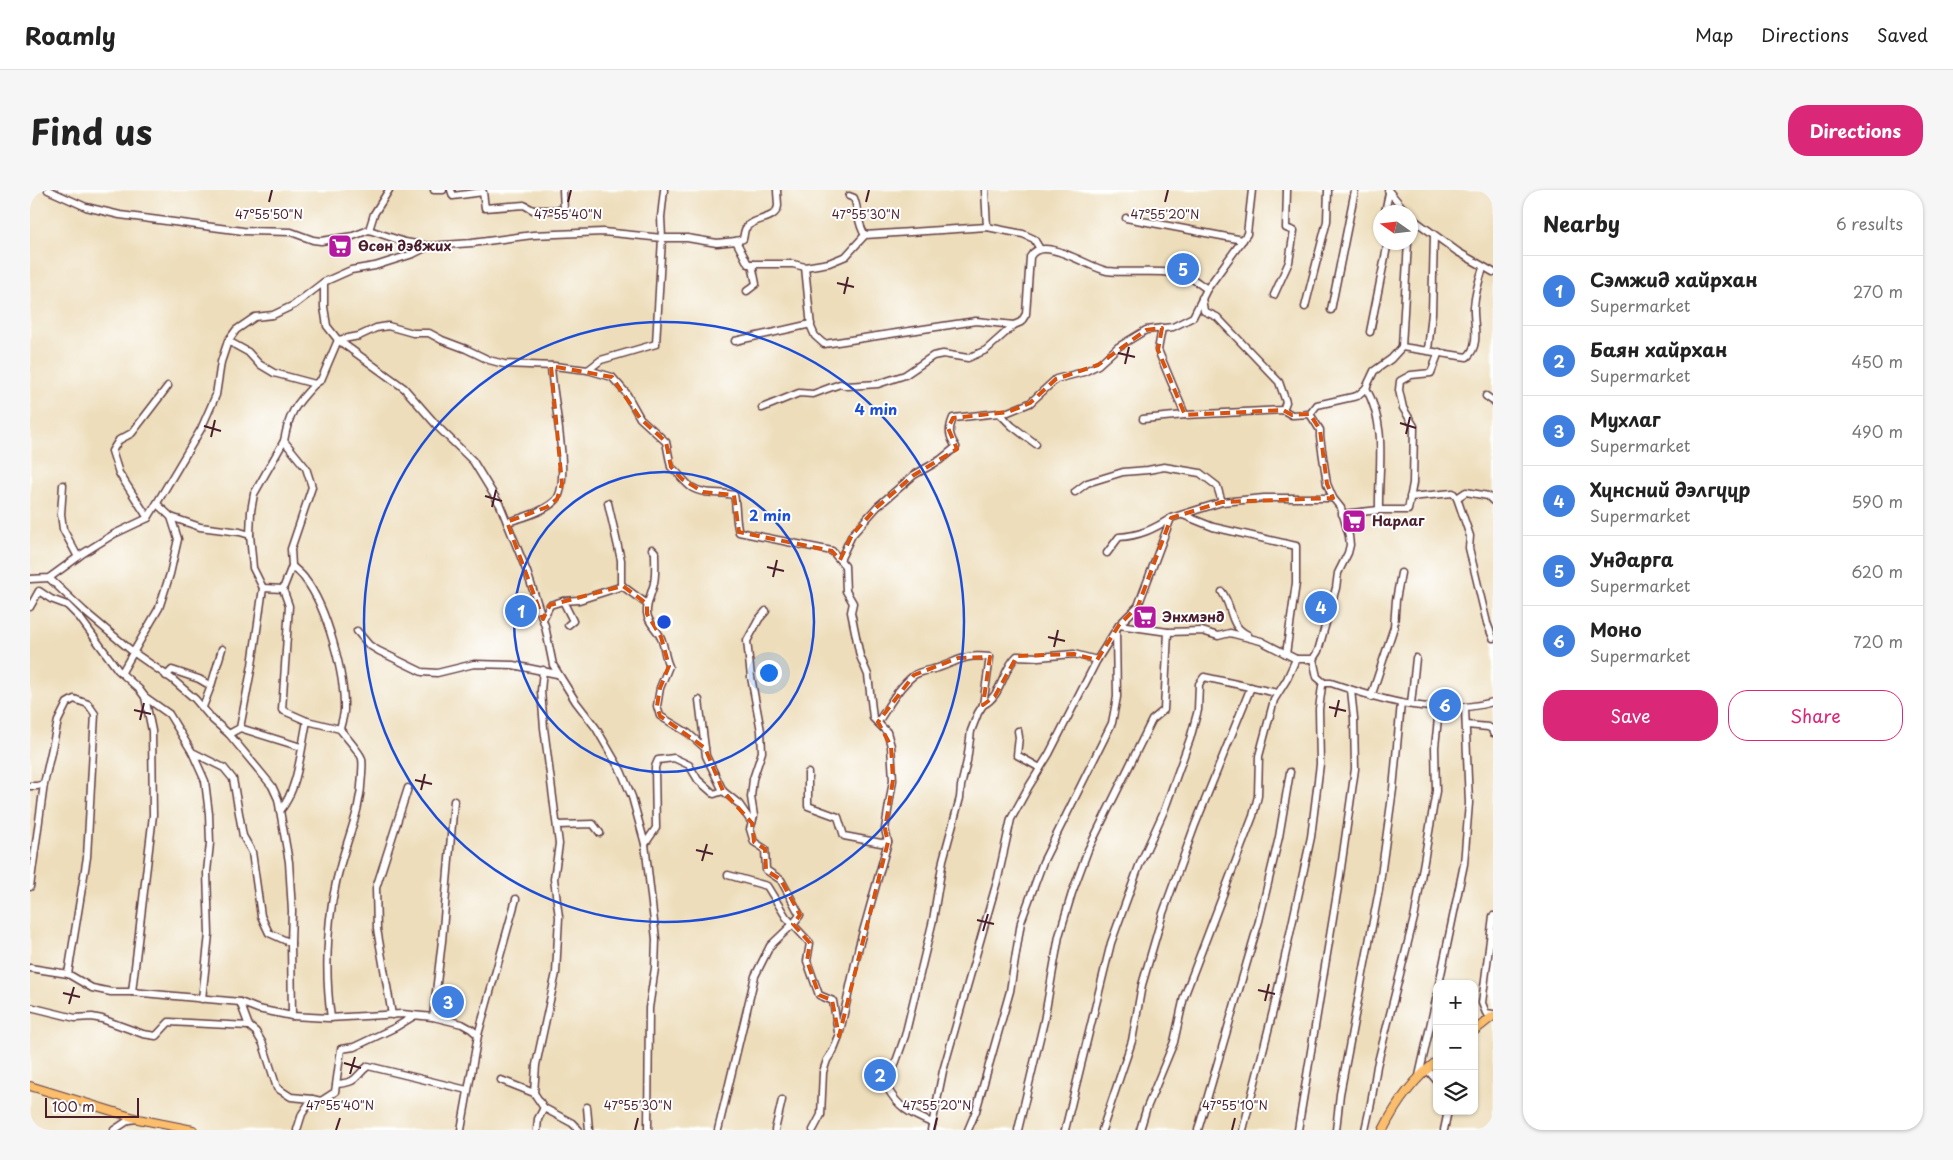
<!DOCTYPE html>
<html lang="en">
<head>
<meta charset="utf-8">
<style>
  body { margin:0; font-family:"Playpen Sans",sans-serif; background:#f6f6f6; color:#222 }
  .controls { position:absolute; right:15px; bottom:15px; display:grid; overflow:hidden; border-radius:10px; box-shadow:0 1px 4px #0004 }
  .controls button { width:45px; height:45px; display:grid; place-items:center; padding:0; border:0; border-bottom:1px solid #e0e0e0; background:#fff; color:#222; font:25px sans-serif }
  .compass { position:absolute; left:1343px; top:15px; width:45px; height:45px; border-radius:50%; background:#fff; box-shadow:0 1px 4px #0004; rotate:284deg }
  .scale { position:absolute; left:15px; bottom:12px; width:94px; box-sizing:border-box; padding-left:5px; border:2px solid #4a1f2b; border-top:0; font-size:14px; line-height:18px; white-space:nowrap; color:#4a1f2b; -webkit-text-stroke:4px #fff; paint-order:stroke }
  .you { position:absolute; left:738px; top:482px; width:18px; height:18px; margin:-12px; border:4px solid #fff; border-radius:50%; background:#1a73e8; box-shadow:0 0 0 8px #1a73e833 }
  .badge { display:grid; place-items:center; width:32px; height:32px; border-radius:50%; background:#db2777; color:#fff; font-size:16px; font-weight:700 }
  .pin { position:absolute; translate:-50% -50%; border:2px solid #fff; box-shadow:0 1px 5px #0006 }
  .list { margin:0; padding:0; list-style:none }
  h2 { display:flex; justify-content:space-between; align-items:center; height:65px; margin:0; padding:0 20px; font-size:21px }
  h2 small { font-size:16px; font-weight:400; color:#767676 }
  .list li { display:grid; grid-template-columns:32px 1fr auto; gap:15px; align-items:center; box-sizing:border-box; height:70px; padding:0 20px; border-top:1px solid #e0e0e0 }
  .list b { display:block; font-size:19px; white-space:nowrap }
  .list p { margin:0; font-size:16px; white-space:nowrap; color:#767676 }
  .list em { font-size:16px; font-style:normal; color:#767676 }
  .actions { display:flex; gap:10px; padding:15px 20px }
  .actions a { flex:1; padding:11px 0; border:1px solid #db2777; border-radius:20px; text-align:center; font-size:18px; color:#db2777 }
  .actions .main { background:#db2777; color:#fff }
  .icon { flex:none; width:28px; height:28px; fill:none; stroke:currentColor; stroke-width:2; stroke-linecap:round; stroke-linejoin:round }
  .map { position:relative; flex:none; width:1463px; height:940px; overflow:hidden; border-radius:20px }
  header { display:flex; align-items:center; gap:30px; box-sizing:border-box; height:70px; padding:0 25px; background:#fff; border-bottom:1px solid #e0e0e0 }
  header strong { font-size:24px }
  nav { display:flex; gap:28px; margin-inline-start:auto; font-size:18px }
  .intro { display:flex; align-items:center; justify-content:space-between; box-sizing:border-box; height:120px; padding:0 30px }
  h1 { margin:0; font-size:35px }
  .button { padding:12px 22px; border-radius:20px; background:#db2777; color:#fff; font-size:18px; font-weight:700 }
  main { display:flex; gap:30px; padding:0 30px }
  aside { flex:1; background:#fff; border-radius:20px; box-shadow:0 1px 4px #0004 }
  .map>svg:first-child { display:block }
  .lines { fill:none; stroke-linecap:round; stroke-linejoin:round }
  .minor-casing { stroke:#623c40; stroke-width:9 }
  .major-casing { stroke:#623c40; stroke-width:10 }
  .minor { stroke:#fff; stroke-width:6 }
  .major { stroke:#fabe6d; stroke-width:8 }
  .marked { fill:none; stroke:#d8530f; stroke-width:4; stroke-dasharray:10 6; stroke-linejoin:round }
  .ticks { fill:none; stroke:#4a1f2b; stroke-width:2 }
  .ring { fill:none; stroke:#1d4ed8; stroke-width:2.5 }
  .labels { text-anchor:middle; stroke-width:4; stroke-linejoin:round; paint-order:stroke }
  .poi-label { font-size:14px; font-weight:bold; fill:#4a1f2b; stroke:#fff; text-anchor:start }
  .ticks-label { font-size:12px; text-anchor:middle; fill:#4a1f2b; stroke:#fff; stroke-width:4; stroke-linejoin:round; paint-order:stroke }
  .centre { fill:#1d4ed8; stroke:#fff; stroke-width:2.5 }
  .ring-label { font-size:15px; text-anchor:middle; font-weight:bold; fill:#1d4ed8; stroke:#fff; stroke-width:4; stroke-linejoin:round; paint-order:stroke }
</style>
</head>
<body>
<header>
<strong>Roamly</strong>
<nav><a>Map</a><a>Directions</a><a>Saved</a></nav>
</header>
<div class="intro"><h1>Find us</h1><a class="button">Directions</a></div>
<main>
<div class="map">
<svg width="1463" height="940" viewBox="0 0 1463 940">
  <rect width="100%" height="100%" fill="#fff"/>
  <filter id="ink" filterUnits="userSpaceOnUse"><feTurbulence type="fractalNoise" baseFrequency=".02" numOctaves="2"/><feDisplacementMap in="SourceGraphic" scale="10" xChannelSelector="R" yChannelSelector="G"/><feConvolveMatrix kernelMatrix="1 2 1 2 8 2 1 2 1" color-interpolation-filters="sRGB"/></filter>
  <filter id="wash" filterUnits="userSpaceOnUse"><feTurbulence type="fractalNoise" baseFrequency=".0096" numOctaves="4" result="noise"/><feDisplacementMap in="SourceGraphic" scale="20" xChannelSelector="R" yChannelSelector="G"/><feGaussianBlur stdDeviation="1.12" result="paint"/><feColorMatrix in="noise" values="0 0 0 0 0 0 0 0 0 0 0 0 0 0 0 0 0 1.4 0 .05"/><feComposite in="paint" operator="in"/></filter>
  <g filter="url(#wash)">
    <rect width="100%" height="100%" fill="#edddba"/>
  </g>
  <g filter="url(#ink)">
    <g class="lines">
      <g class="minor-casing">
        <g id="minor">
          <path d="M18 0 56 17 90 25 213 41 261 42 283 50 291 51 323 46 339 40 375 52 398 56"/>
          <path d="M404 0H413"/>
          <path d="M421 0 423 6 453 2 455 18 494 15 503 20H534L533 0"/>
          <path d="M955 0 957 37"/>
          <path d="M1358 0 1376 22"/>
          <path d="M819 6 824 8C829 21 827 34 835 45"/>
          <path d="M1355 22 1359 3"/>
          <path d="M1380 27 1428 62 1463 82"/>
          <path d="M1096 28 1213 50"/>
          <path d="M339 40 344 24 359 0"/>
          <path d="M1380 40 1384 31"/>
          <path d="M706 51 713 49C714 46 714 40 716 38 723 27 746 31 748 16 748 11 747 5 747 0"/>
          <path d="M775 77 799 73 816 66 835 45 957 37 993 44 1004 49 1010 59"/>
          <path d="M717 101 726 94 722 74"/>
          <path d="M1244 105 1259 72 1264 41 1256 38 1257 0"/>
          <path d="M1172 108 1174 121 1187 127 1249 192 1256 212 1253 220"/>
          <path d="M1275 117 1297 31 1298 0"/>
          <path d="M1301 120 1325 0"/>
          <path d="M1132 138 1128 160 1155 225"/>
          <path d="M1340 142 1358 52"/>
          <path d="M198 151 218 162 229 174 244 183 285 194 291 190 308 150 329 146 346 138 358 136 383 143H399L412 150 436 159 459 170 474 174 524 176 558 180 571 170 626 154 632 48 631 27 634 0"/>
          <path d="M705 151 781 134"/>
          <path d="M1372 157 1378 52"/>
          <path d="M1398 160 1402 123 1404 46"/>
          <path d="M558 180 582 187 596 203 610 228 636 252 641 277C649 283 653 291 661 297 673 305 691 302 704 305 707 317 705 330 709 342L802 361 815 376 816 401 823 413 821 422 830 466 838 485 843 528 857 542 861 556 863 590 855 639 858 652 829 756 809 846 803 861 797 870 793 882 791 925 783 940"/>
          <path d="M1336 198C1358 239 1348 276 1349 320"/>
          <path d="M1456 206 1463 211"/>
          <path d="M732 218 769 203 783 204 810 194 817 196 848 194 875 185 903 166 913 164 938 168 956 160 984 135"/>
          <path d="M969 223 982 236 1006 254"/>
          <path d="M1280 224 1287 215 1327 206 1336 198 1344 181 1361 169 1372 157 1430 166 1437 167C1451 155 1443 133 1444 117 1445 104 1449 90 1453 78"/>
          <path d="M33 295 31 324 33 339 48 367"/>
          <path d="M1045 302 1057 293 1093 282 1118 280 1134 277 1170 283 1187 296 1192 312"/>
          <path d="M1380 307 1423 303 1427 308 1440 346 1439 358 1457 433 1463 448"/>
          <path d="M1427 308 1436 302 1458 306 1463 311"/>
          <path d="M578 313 591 370V395L617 414"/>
          <path d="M1312 324 1349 320H1378L1383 293 1384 236 1373 218 1369 200 1370 191 1381 185 1401 183 1409 162"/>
          <path d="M1153 325 1183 337 1266 356V393L1256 464"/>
          <path d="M141 327 170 337 210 342 220 345"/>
          <path d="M118 328 89 283 82 261 89 250 102 243 138 196"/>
          <path d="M477 332C493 328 514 322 526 310 542 293 522 202 521 176"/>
          <path d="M622 359 625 362C625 372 626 383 624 393 622 403 616 413 617 423 618 433 626 438 630 446 635 455 634 466 639 476L630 498 627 516 630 526 658 543 675 558"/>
          <path d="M1077 363 1089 347C1109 346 1124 339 1141 328"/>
          <path d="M810 370 822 345 847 317 884 285 910 270 926 257C919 246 918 240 923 228L978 222 1000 213 1026 189 1054 182 1068 175 1088 157 1116 140 1143 137 1163 127 1177 99 1217 44 1222 0"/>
          <path d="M262 376C266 380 272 384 275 389 297 417 315 485 314 520 314 526 311 533 310 539"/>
          <path d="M19 388 54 421 103 462 142 489 165 509 183 530 199 544 242 596 248 609 259 672 262 721 261 753"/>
          <path d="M0 389 19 388 52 364 84 344 118 328 171 239 186 205 191 172 198 151 206 140 225 127 243 125 264 115 294 92"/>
          <path d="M233 398 223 378 220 345 221 321 224 304 254 251"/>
          <path d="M253 399 262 376 261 359 282 297 276 278 254 251C259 223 265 215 285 194"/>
          <path d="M1192 402C1204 419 1198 435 1218 445"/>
          <path d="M533 411 549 410 593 396"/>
          <path d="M0 417 9 401 21 409 37 415 50 428 88 480 109 499 115 507 139 524 162 562 194 578 203 589 213 646 222 662 231 726 239 743 261 753 262 826"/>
          <path d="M513 429 520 415 533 411 543 431 538 435"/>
          <path d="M1089 435 1138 442 1172 441 1188 446 1200 443 1231 451 1266 469"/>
          <path d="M327 441 339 455 349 461 392 482 407 483 444 474 483 475 527 484"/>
          <path d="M1283 469 1287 487 1294 493"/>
          <path d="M92 482 129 418 140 384 148 349 141 327 127 314"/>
          <path d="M136 486 142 480 169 489 181 496 192 459"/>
          <path d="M1341 507 1364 437 1366 410 1371 383"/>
          <path d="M669 510 676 566 693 601"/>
          <path d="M1381 514 1386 468"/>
          <path d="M173 517 181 496"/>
          <path d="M848 532C858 517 868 498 883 486 889 481 901 480 908 478 931 470 934 464 960 467L953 515C972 506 972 480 987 466L1008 467 1044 464 1067 470"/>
          <path d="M1437 535 1458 537 1462 539 1463 543"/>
          <path d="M210 538 271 557"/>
          <path d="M988 541 989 547 987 565 1010 578"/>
          <path d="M199 544 210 538 222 475 233 398 253 399 259 416 252 520 277 531 310 539C314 545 331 563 332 569 333 574 332 580 332 584 331 619 320 641 311 673 297 721 294 778 301 828"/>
          <path d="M162 562 175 591 179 624 180 653 177 682 179 744 172 809"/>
          <path d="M778 583V616L808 627 814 646 851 653 858 652"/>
          <path d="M0 596H7L14 594"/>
          <path d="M250 621C268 600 271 559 277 531"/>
          <path d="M722 633 724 626 721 607 723 589 732 562 731 541 721 487 717 451 729 429 736 421"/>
          <path d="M527 635 563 634 570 643"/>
          <path d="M615 654 626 638 625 577 628 570 644 568 659 575 668 590 684 604 693 601 709 614 722 633 720 639 724 652 735 659 736 680 751 690 770 725 763 734 740 756 725 786 688 940"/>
          <path d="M698 685 737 696 756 727 780 753 777 771 789 805 803 811 808 842"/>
          <path d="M0 697 14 594 28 531 37 513 44 509 58 514 65 524 57 667 38 784"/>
          <path d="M1463 726 1452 813 1456 823 1463 824"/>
          <path d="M0 778 38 784 62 798 81 802H102L210 812 228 819 262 826 298 828 372 824 403 827 432 834 441 839 448 845 431 940"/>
          <path d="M1409 794 1434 674 1439 613 1435 518"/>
          <path d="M102 802 123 625 122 541 115 507"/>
          <path d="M210 812 219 836 226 842 233 854 247 898 261 907 282 909 272 924 267 940"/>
          <path d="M0 817 45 828 62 827 72 829 113 844 126 846 139 832 219 836"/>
          <path d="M362 825 347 739 346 698 378 598"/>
          <path d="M403 827 412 751 424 611"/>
          <path d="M448 845 486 709"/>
          <path d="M1397 879 1407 891"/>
          <path d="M1389 886 1407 805"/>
          <path d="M471 890 504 903 514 918 542 933 549 940"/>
          <path d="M307 894C329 892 323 888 338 876L437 900"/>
          <path d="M504 903 506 875 526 783 529 727 524 689 529 654 514 538 511 501 513 480"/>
          <path d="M282 909 291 911 305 902 311 859 324 857 366 837 384 826"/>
          <path d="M557 917 559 940"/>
          <path d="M902 933C881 924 868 918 857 897L875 846 903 730 913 670 930 608 931 596 937 571 941 541 948 523 953 515"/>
          <path d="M84 940 99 930 107 929"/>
          <path d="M507 940 508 929 514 918"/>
          <path d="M618 940 619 818 625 778 626 749 615 654 602 607 591 581 566 538 546 512 523 475 515 436 497 382 470 315 443 271 409 238 374 198 308 150 297 136 294 117V92L321 80 345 76 383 64 399 56 442 53 503 45 573 42 632 48H657L687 53 706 51 718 74H763L775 77 781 137 785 146 794 154 946 131 984 135 991 132 996 124 1000 67C1012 44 1059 78 1077 81 1104 84 1130 78 1157 86 1164 89 1171 95 1177 99"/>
          <path d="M745 940 752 910"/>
          <path d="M901 940 913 881 968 688 981 629 998 598 1019 564 1067 470 1089 435 1108 416 1141 328 1192 312 1234 308H1303"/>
          <path d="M938 940 946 921 980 801 991 732 1013 672 1082 533 1087 507 1086 441"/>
          <path d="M988 940 1014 831 1029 746 1042 703 1058 660 1122 530 1134 520 1138 442"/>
          <path d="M1035 940 1081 753 1109 676 1134 621 1160 549 1168 520 1169 494 1174 487 1247 503"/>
          <path d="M1072 940 1102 851 1112 795 1133 723 1165 635 1221 497"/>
          <path d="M1110 940 1116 920 1144 852 1154 807 1223 626 1228 606 1229 566 1244 510 1257 489 1266 469H1283L1288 461 1306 398 1308 383 1318 363 1320 355 1319 346 1311 318 1303 308 1297 294 1290 247V240L1280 224 1262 225 1253 220 1155 225 1113 229"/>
          <path d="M1168 940 1229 731 1249 647 1260 582"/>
          <path d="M1213 940 1244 817 1281 647 1290 574 1289 519 1292 496 1294 493H1301C1354 511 1408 527 1463 512"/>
          <path d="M1268 940 1310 685 1325 579 1324 528 1321 500"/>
          <path d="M1306 940 1310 904 1349 700 1363 599 1371 513"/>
          <path d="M1335 940 1341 913 1347 876 1385 724 1406 601 1405 557 1409 519"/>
          <path d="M1414 940 1418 921"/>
        </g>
      </g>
      <g class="major-casing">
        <g id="major">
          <path d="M1444 841 1463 826"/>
          <path d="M0 896 108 929 163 940"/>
          <path d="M1353 940C1366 914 1384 889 1407 871"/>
        </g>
      </g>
      <use href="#minor" class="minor"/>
      <use href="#major" class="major"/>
    </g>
  </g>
  <path class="marked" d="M1132 138 1128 160 1155 225 1253 220 1262 225 1280 224 1290 240 1297 294 1303 308 1192 312 1141 328 1108 416 1089 435 1067 470 1044 464 987 466 965 506 953 515 960 467 928 468 884 485 848 532 861 556 863 590 855 639 858 652 809 846 802 810 789 805 777 771 780 753 763 734 770 725 751 690 736 680 735 659 724 652 722 633 693 601 675 558 630 526 627 516 630 498 639 476 631 447 617 424V414L593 396 520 415 513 429 477 332 517 317 527 309 532 294 521 176 582 187 610 228 636 252 641 277 652 289 673 302 704 305 709 342 802 361 810 370 822 345 847 317 884 285 927 259 918 238 923 228 978 222 1000 213 1026 189 1068 175 1116 140Z"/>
  <path class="ticks" d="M239 12 242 0M538 12 541 0M836 12 839 0M1135 12 1138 0M807 93 824 97M814 104 818 87M1088 163 1105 167M1095 174 1099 157M1370 233 1386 238M174 236 191 241M1376 244 1380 227M181 247 185 230M455 306 472 311M462 317 466 300M737 377 754 381M743 387 747 370M1018 447 1035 451M1024 457 1028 440M1299 517 1316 521M104 520 121 524M1305 527 1309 510M110 530 114 513M385 590 402 594M391 600 395 584M666 660 683 664M672 671 677 654M947 730 964 734M953 741 958 724M1228 800 1245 804M33 803 50 807M1235 811 1239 794M39 814 44 797M314 873 331 878M320 884 325 867M306 940 310 928M605 940 608 928M904 940 907 928M1202 940 1205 928"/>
  <g class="ring">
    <circle cx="634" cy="432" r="150"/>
    <circle cx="634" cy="432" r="300"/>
  </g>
  <defs>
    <g id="supermarket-square" transform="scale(1.25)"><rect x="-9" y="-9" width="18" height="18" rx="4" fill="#b5179e" stroke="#fff"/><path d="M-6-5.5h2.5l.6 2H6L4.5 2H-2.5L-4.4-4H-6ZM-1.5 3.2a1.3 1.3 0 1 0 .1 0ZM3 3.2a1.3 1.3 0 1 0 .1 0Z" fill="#fff"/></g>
  </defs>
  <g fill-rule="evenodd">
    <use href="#supermarket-square" x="310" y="56"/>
    <use href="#supermarket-square" x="1324" y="331"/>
    <use href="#supermarket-square" x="1115" y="427"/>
  </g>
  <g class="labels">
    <g class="poi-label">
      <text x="328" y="61">Өсөн дэвжих</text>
      <text x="1342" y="336">Нарлаг</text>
      <text x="1132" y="432">Энхмэнд</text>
    </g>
  </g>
  <g class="ticks-label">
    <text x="239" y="29">47°55'50"N</text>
    <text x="538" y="29">47°55'40"N</text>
    <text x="836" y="29">47°55'30"N</text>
    <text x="1135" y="29">47°55'20"N</text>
    <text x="310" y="920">47°55'40"N</text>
    <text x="608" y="920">47°55'30"N</text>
    <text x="907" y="920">47°55'20"N</text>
    <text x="1205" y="920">47°55'10"N</text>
  </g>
  <circle cx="634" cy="432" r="8" class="centre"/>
  <g class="ring-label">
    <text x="846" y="225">4 min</text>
    <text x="740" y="331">2 min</text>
  </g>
</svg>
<div class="controls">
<button>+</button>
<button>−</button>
<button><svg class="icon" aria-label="layers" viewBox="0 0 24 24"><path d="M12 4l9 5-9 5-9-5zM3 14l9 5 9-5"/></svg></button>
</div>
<svg class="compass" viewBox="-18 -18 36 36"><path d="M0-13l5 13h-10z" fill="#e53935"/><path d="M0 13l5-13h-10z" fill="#767676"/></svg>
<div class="scale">100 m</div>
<div class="you"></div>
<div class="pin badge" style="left:491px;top:421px;background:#3f7fe0">1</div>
<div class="pin badge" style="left:850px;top:885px;background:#3f7fe0">2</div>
<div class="pin badge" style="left:418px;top:812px;background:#3f7fe0">3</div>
<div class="pin badge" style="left:1291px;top:417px;background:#3f7fe0">4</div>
<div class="pin badge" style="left:1153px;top:79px;background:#3f7fe0">5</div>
<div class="pin badge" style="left:1415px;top:515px;background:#3f7fe0">6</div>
</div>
<aside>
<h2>Nearby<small>6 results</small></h2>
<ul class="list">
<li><span class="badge" style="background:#3f7fe0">1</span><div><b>Сэмжид хайрхан</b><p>Supermarket</p></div><em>270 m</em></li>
<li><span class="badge" style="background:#3f7fe0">2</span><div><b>Баян хайрхан</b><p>Supermarket</p></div><em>450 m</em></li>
<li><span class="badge" style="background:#3f7fe0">3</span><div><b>Мухлаг</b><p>Supermarket</p></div><em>490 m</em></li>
<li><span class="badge" style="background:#3f7fe0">4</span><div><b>Хүнсний дэлгүүр</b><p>Supermarket</p></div><em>590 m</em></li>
<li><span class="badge" style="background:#3f7fe0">5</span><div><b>Ундарга</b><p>Supermarket</p></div><em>620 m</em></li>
<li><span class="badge" style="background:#3f7fe0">6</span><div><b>Моно</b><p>Supermarket</p></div><em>720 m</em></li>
</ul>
<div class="actions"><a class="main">Save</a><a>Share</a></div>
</aside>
</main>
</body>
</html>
